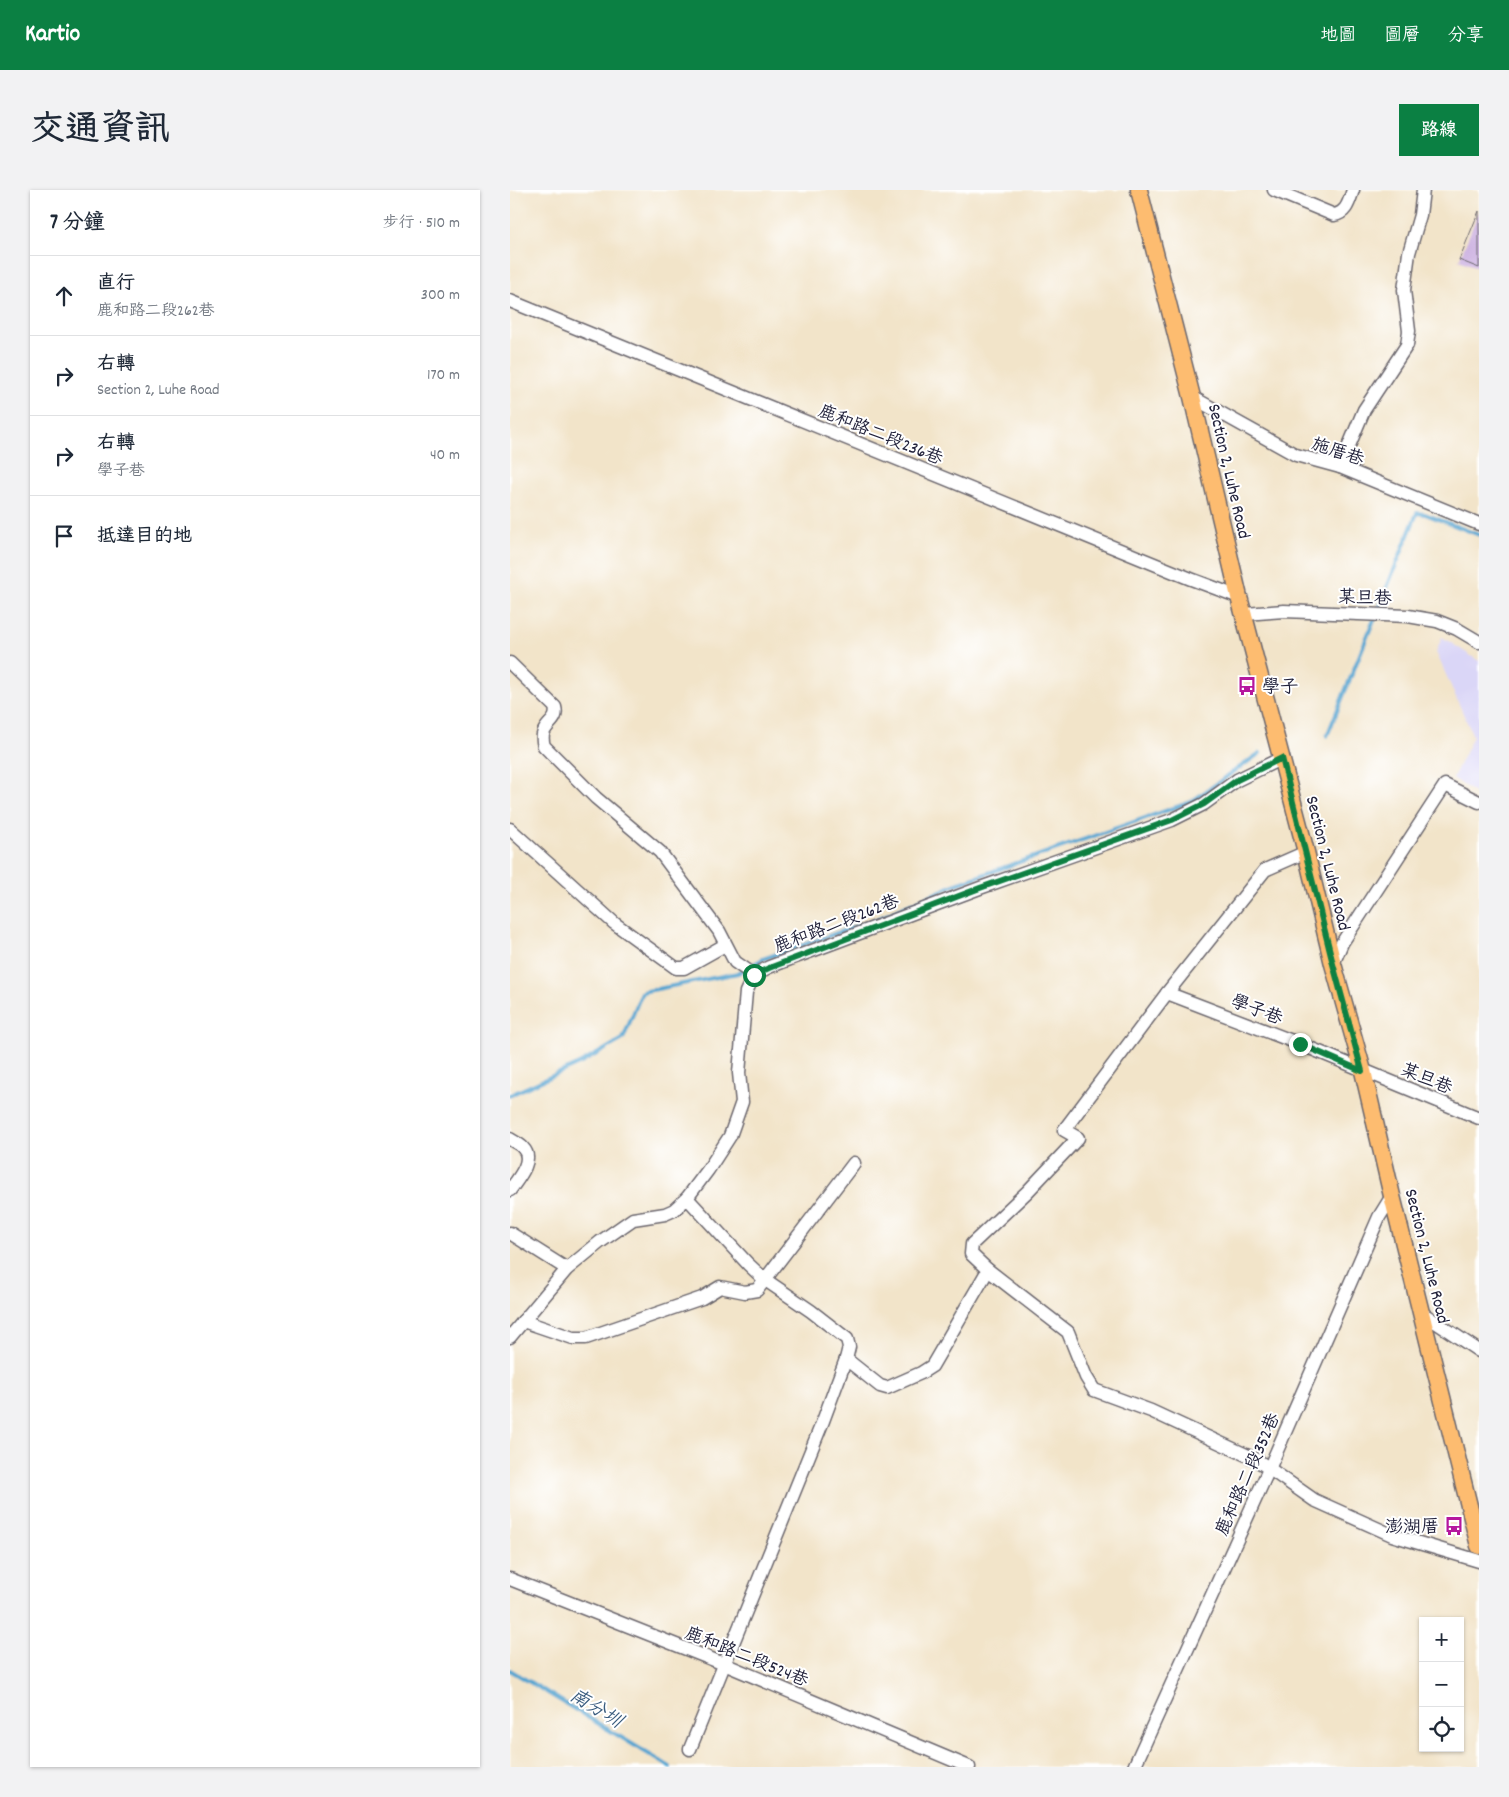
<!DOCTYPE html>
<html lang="zh-TW">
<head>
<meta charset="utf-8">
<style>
  body { margin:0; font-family:Dekko,"LXGW WenKai TC",sans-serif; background:#f2f2f3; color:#1f2937 }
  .controls { position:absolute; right:15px; bottom:15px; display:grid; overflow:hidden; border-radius:0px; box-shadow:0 1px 4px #0004 }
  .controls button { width:45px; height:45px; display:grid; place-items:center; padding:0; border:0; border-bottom:1px solid #e0e1e3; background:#fff; color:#1f2937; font:25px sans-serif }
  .stop { position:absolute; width:15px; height:15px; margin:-11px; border:4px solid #0b8043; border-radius:50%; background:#fff }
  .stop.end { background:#0b8043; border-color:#fff; box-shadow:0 1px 5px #0008 }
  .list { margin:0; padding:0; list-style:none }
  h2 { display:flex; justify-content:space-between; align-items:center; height:65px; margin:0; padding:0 20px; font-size:21px }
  h2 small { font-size:16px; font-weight:400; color:#747a83 }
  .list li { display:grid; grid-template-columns:32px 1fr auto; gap:15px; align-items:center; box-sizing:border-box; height:80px; padding:0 20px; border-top:1px solid #e0e1e3 }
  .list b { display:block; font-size:19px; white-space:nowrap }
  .list p { margin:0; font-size:16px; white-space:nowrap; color:#747a83 }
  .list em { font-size:16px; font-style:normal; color:#747a83 }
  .icon { flex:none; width:28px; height:28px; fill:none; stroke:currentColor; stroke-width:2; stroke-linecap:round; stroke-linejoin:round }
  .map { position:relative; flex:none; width:969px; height:1577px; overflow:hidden; border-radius:0px }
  header { display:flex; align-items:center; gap:30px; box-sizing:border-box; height:70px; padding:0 25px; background:#0b8043; color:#fff }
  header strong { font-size:24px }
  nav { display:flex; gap:28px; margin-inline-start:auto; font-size:18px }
  .intro { display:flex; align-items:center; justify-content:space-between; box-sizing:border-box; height:120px; padding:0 30px }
  h1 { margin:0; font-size:35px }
  .button { padding:12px 22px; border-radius:0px; background:#0b8043; color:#fff; font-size:18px; font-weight:700 }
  main { display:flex; gap:30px; padding:0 30px }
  aside { flex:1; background:#fff; border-radius:0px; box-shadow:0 1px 4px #0004 }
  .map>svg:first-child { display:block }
  .built { fill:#dad6f7 }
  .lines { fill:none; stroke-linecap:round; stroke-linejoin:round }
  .stream { stroke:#57a4d0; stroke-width:4 }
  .building { fill:#ceb4e2 }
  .minor-casing { stroke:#6b666d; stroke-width:15 }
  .major-casing { stroke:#6b666d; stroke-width:19 }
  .minor { stroke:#fff; stroke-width:12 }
  .major { stroke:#fdbc6f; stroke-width:16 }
  .route { stroke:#0b8043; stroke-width:6 }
  .labels { text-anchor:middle; stroke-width:4; stroke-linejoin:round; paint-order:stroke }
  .street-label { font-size:18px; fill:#22223b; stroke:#fff }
  .poi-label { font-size:18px; fill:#22223b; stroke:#fff; text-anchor:start }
  .water-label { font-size:19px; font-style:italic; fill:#3a5c7e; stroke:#fff }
</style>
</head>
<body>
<header>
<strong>Kartio</strong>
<nav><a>地圖</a><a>圖層</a><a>分享</a></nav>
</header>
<div class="intro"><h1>交通資訊</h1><a class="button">路線</a></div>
<main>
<aside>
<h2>7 分鐘<small>步行 · 510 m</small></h2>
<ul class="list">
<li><svg class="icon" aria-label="ahead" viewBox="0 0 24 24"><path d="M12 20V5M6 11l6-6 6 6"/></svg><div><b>直行</b><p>鹿和路二段262巷</p></div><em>300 m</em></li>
<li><svg class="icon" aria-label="right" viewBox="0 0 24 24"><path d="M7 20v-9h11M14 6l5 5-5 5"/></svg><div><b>右轉</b><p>Section 2, Luhe Road</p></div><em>170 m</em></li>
<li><svg class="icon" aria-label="right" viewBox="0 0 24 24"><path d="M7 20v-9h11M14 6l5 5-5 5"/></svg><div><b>右轉</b><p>學子巷</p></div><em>40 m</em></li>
<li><svg class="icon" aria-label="arrive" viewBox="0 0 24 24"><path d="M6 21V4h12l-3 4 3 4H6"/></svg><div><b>抵達目的地</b></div></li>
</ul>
</aside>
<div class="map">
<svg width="969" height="1577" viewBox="0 0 969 1577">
  <rect width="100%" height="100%" fill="#fff"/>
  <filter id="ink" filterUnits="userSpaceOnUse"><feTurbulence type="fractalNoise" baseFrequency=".02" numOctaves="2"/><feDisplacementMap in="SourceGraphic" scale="10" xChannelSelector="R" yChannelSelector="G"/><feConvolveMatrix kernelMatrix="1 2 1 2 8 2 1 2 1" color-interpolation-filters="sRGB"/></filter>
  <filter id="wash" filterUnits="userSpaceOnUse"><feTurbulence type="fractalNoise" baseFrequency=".0096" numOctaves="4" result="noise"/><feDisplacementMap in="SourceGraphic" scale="20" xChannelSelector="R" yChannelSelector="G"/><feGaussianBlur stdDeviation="1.12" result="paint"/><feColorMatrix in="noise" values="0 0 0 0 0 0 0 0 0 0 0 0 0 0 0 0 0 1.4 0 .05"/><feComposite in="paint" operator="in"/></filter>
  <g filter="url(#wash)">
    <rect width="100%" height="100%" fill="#f2e4c9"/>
    <path class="built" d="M932 447 969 471V606L943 588 963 546 926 462Z"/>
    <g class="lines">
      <g class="stream">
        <path d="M817 546 907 323 915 324 969 345"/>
        <path d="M0 905 71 873 113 849 132 802 228 783 253 769 367 729 444 695 681 612 750 563"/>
        <path d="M0 1480 160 1577"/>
      </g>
    </g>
    <g id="blocks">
      <path class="building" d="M969 21V78L949 70Z"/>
    </g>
  </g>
  <g filter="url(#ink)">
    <use href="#blocks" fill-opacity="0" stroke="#6b666d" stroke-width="1"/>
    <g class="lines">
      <g class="minor-casing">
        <g id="minor">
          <path d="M764 0 824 25C837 23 839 11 843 0"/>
          <path d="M0 111 681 389 729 407"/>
          <path d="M682 207 786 265 830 277 969 334"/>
          <path d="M830 277 854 220 897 155 899 141 894 100 899 63 910 25 913 0"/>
          <path d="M735 424 774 421 898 426 927 431 947 439 969 452"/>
          <path d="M0 473 45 517C50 535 27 533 34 556L86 608 150 662 209 741 225 772 244 785"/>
          <path d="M0 639 104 733 166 778H174L215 755"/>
          <path d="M823 774 832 753 935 595 969 612"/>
          <path d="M657 803 790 854 969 928"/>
          <path d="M0 949C4 952 10 954 13 958 25 970 7 990 0 1000"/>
          <path d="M177 1008 238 1074 254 1089 301 1121 337 1149 339 1157 336 1169 313 1231 180 1559"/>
          <path d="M0 1043 57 1079"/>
          <path d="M478 1080 558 1142 576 1187 584 1200 641 1221 747 1270 804 1310 882 1345 969 1371"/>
          <path d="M912 1123 969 1161"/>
          <path d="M13 1131 63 1148H76L192 1108 210 1097 235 1102 247 1100 344 973"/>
          <path d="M0 1147 57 1079 90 1052 123 1029 155 1024 164 1020 177 1008 198 980 220 946 232 912 229 883 236 802 244 785 259 777 470 698 662 630 694 614 727 590 772 568"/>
          <path d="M336 1169 370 1196 377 1198 411 1183 422 1176 478 1080 461 1064 462 1054 517 1002 568 948 554 940 657 803 755 680 796 662"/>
          <path d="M0 1389 214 1474 459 1577"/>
          <path d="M624 1577 759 1279 869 1027 882 1006"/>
        </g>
      </g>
      <g class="major-casing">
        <path id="major" d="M629 0 682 207 729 407 796 662 823 774 853 881 882 1006 969 1356"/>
      </g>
      <use href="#minor" class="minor"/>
      <use href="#major" class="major"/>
    </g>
  </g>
  <g class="lines" filter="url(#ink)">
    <path class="route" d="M244 785 259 778 470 698 662 630 694 614 727 590 772 568 823 774 852 881 790 854"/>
  </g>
  <defs>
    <g id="bus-bare" transform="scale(1.5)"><path d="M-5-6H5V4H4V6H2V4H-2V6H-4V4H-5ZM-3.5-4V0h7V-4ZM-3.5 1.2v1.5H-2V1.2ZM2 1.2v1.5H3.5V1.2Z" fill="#b5179e" stroke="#fff" stroke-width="2.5" paint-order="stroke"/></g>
  </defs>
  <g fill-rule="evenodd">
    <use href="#bus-bare" x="737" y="496"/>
    <use href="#bus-bare" x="944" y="1336"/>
  </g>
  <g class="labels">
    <g class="street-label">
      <text transform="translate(371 244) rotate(22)" y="6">鹿和路二段236巷</text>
      <text transform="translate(828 261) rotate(18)" y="6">施厝巷</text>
      <text transform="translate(720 281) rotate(77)" y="6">Section 2, Luhe Road</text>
      <text transform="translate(855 407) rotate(2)" y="6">某旦巷</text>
      <text transform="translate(819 673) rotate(76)" y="6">Section 2, Luhe Road</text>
      <text transform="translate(326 733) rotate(-21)" y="6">鹿和路二段262巷</text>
      <text transform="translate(747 819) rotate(21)" y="6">學子巷</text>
      <text transform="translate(917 888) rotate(22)" y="6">某旦巷</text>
      <text transform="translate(918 1066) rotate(76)" y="6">Section 2, Luhe Road</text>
      <text transform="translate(737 1284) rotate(-66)" y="6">鹿和路二段352巷</text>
      <text transform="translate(237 1466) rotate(22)" y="6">鹿和路二段524巷</text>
    </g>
    <g class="poi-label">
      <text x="752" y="502">學子</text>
      <text x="929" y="1342" text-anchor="end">澎湖厝</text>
    </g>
    <g class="water-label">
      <text transform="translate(87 1517) rotate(31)" y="7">南分圳</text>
    </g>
  </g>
</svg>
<div class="controls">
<button>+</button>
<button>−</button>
<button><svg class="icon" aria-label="locate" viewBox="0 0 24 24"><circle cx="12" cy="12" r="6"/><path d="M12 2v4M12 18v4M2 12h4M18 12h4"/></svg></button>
</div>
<div class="stop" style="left:244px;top:785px"></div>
<div class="stop end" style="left:790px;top:854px"></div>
</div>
</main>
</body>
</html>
